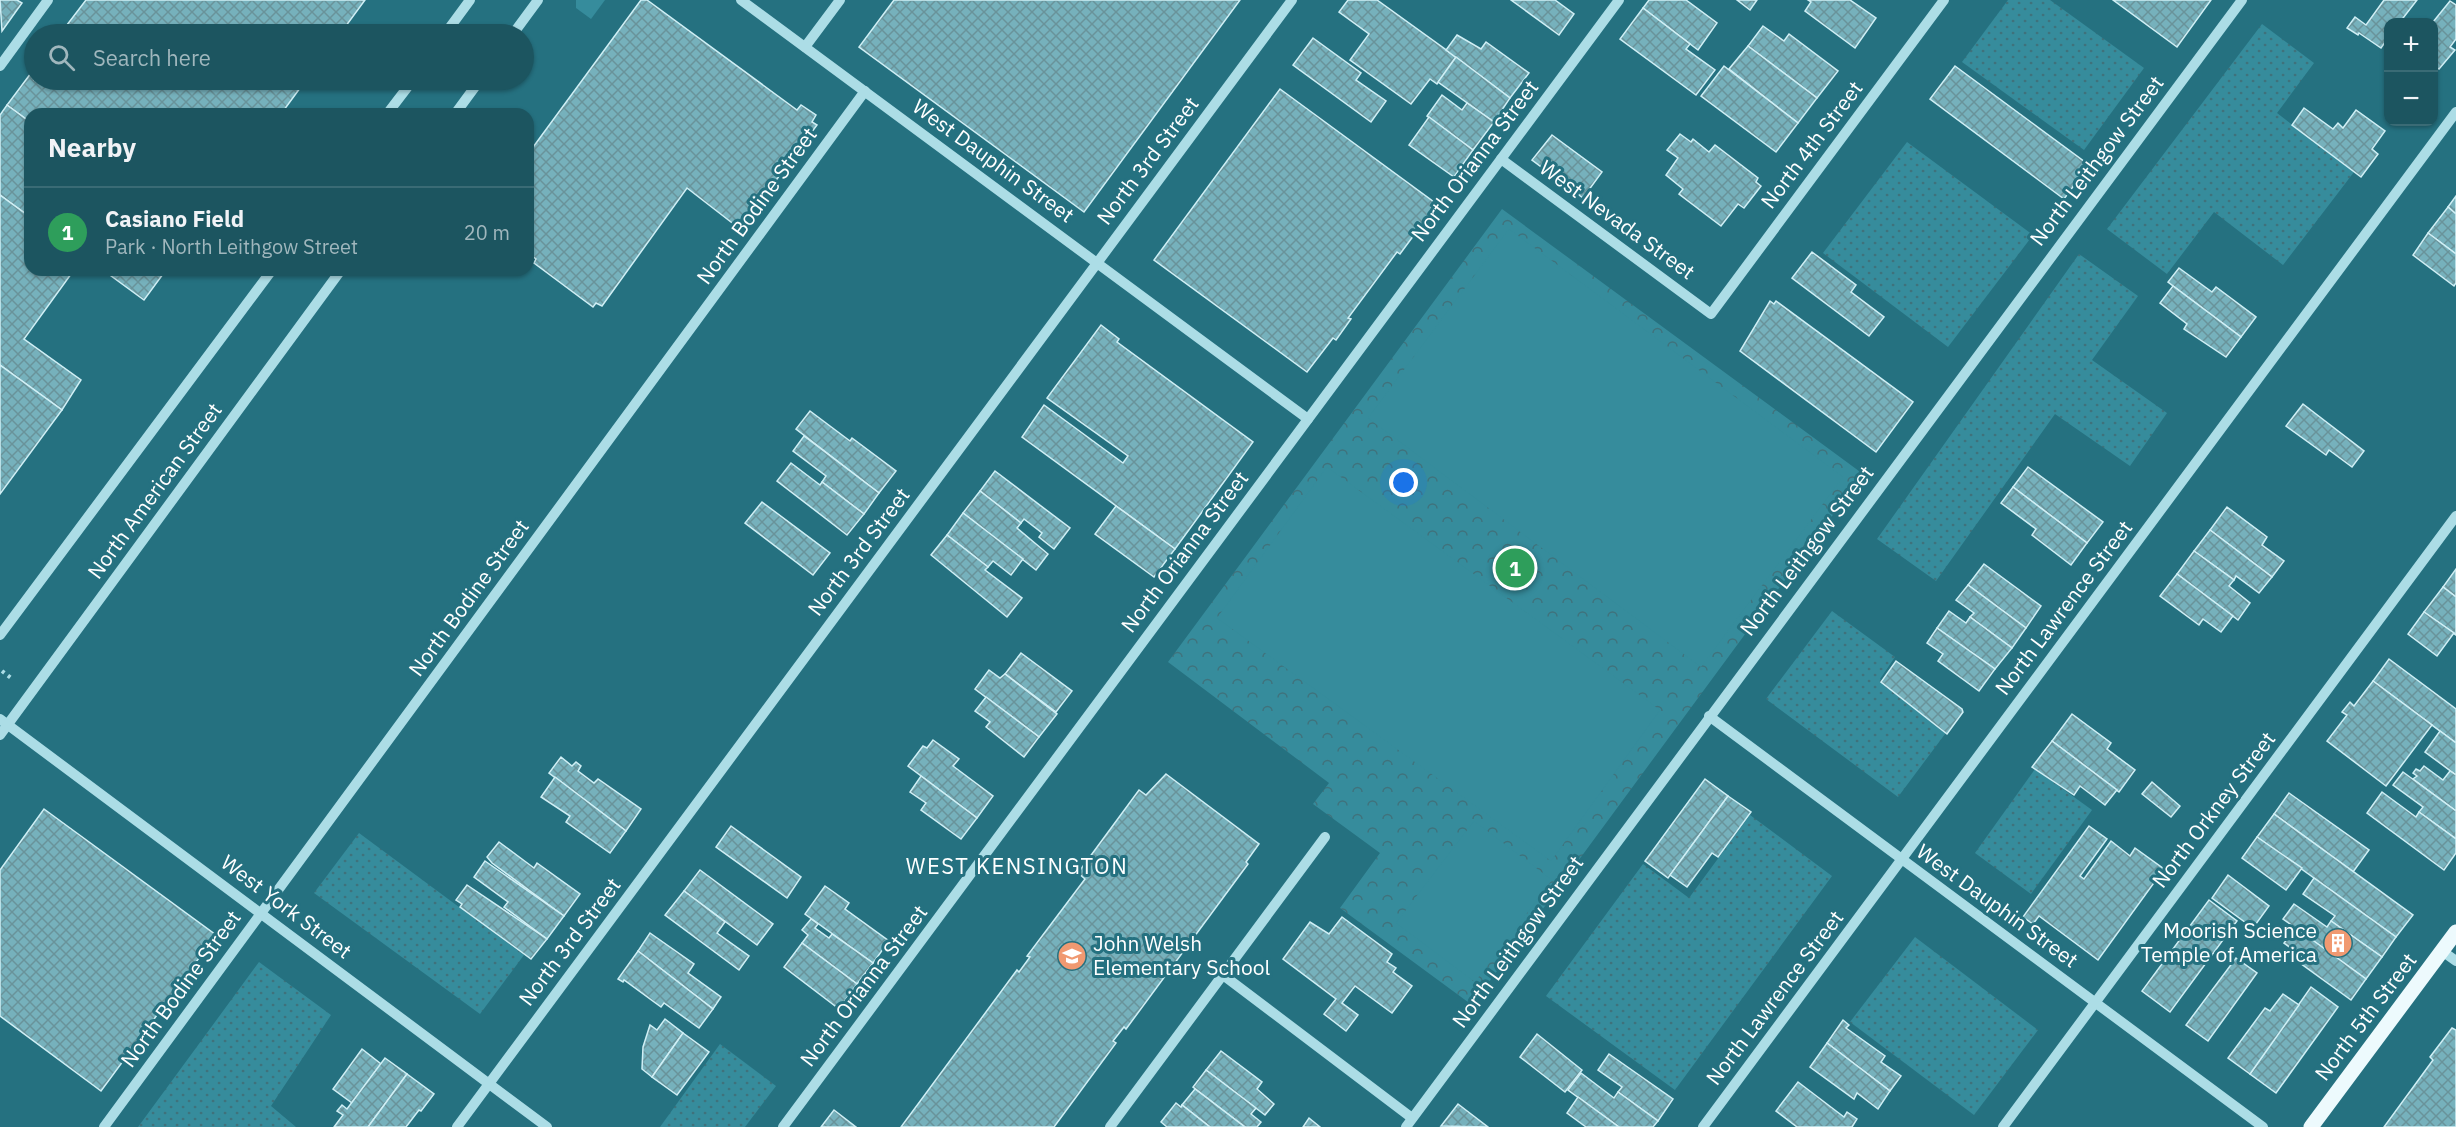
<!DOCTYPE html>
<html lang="en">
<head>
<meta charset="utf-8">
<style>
  body { margin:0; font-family:"IBM Plex Sans",sans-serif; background:#295e69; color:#f1f3f6 }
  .controls { position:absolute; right:18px; top:18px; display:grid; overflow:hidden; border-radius:12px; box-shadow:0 2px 4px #0004 }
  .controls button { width:54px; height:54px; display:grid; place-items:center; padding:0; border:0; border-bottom:2px solid #3a6b75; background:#1c5560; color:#f1f3f6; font:30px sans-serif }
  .you { position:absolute; left:1404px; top:483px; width:21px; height:21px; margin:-15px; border:4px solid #fff; border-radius:50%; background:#1a73e8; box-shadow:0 0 0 9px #1a73e833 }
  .badge { display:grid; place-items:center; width:39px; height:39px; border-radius:50%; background:#f09971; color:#fff; font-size:20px; font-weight:700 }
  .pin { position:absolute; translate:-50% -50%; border:3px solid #fff; box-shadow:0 2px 6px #0006 }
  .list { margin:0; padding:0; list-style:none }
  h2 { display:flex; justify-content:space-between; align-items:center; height:78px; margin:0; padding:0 24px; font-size:26px }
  h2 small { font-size:20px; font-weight:400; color:#a0b7bd }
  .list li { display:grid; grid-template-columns:39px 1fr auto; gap:18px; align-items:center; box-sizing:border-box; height:90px; padding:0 24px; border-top:2px solid #3a6b75 }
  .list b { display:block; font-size:22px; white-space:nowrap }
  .list p { margin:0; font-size:20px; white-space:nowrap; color:#a0b7bd }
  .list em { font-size:20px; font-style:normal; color:#a0b7bd }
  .icon { flex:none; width:33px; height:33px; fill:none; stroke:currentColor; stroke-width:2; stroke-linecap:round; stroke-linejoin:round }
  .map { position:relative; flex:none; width:2456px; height:1127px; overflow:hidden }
  .search { position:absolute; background:#1c5560; box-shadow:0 2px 4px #0004; left:24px; top:24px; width:510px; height:66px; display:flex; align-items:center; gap:15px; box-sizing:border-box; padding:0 21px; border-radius:33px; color:#a0b7bd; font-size:22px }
  .panel { position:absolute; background:#1c5560; box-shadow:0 2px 4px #0004; left:24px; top:108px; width:510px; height:168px; border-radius:18px }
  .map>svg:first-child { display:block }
  .grass { fill:url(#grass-dots) }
  .park { fill:url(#park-crowns) }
  .garden { fill:#368c9c }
  .building { fill:url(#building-cross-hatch); stroke:#d0eff5; stroke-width:1.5 }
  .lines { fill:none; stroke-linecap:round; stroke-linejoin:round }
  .path { stroke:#acdde6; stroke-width:4; stroke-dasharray:3 4.5; stroke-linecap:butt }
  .minor { stroke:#acdde6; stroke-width:10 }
  .major { stroke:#edfafd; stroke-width:15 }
  .labels { text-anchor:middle; stroke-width:6; stroke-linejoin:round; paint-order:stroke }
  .street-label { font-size:21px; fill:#fff; stroke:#257180 }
  .poi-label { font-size:21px; fill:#fff; stroke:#257180; text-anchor:end }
  .neighbourhood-label { font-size:22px; letter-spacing:1.5px; fill:#fff; stroke:#257180 }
</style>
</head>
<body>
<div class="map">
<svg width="2456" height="1127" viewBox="0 0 2456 1127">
  <defs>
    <pattern id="grass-dots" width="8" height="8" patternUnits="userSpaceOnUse" patternTransform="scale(1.5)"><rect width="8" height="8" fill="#368c9c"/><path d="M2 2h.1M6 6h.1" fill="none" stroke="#3f727c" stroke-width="1.8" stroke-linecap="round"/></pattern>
    <pattern id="park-crowns" width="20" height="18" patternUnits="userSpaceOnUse" patternTransform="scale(1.5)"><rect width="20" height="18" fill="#368c9c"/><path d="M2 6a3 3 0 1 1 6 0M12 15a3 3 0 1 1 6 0" fill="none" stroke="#3f727c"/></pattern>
    <pattern id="building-cross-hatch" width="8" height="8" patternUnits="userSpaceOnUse" patternTransform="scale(1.5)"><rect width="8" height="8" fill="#76b1bc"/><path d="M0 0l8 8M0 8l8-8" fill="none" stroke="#69939a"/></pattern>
  </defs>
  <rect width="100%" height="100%" fill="#257180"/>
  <g class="grass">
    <path d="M2008 0H2050L2144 68 2084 150 1962 62Z"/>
    <path d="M2262 24 2314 63 2277 113 2354 172 2283 265 2214 212 2167 274 2107 229Z"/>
    <path d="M1907 142 2033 235 1948 347 1823 253Z"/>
    <path d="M2079 254 2138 296 2092 360 2167 413 2130 466 2055 414 1936 581 1877 539Z"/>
    <path d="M1832 611 1895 657 1880 679 1948 730 1898 797 1766 699Z"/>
    <path d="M2035 769 2092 810 2031 894 1975 853Z"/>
    <path d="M1750 815 1832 876 1675 1090 1546 996 1643 864 1689 898Z"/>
    <path d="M359 833 524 955 480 1014 314 893Z"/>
    <path d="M1915 937 2038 1030 1974 1115 1850 1022Z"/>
    <path d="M259 962 331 1015 271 1106 296 1127H138Z"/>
    <path d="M720 1044 776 1086 745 1127H660Z"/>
  </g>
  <path class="park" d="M1502 209 1863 474 1472 1005 1340 908 1380 853 1313 804 1329 783 1168 662Z"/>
  <g class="garden">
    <path d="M576 0H605L591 19 576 8Z"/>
    <path d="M1509 229 1843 477 1701 667 1368 418Z"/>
    <path d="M1327 467 1660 710 1551 861 1217 618Z"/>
    <path d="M1474 821 1552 880 1475 982 1396 923Z"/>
  </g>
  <g class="building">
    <path d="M0 0H17L22 3 2 31Z"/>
    <path d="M86 0H365L340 34H60Z"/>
    <path d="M641 0H647L797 110 801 105 816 115 812 122 817 125 740 229 687 188 602 306 596 303 593 307 534 263 536 259 528 253V154Z"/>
    <path d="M894 0H1240L1084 212 859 47Z"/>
    <path d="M1348 0H1377L1456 57 1437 84 1430 79 1411 104 1350 60 1369 34 1339 12Z"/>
    <path d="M1511 0H1555L1574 14 1559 35Z"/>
    <path d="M1649 0H1686L1717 23 1698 50 1643 8Z"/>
    <path d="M1737 0H1757L1750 10Z"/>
    <path d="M1808 0H1850L1876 18 1855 48 1805 11 1811 2Z"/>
    <path d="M2113 0H2211L2177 47Z"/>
    <path d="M2384 0H2417L2400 22H2388V38L2381 48 2359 33 2358 35 2347 28 2355 17 2366 25Z"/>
    <path d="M2450 1 2456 5V39L2450 47 2455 50 2439 69 2436 67 2434 70 2433 22Z"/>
    <path d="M1643 8 1690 44 1686 49 1715 70 1696 95 1620 39Z"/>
    <path d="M1763 26 1784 41 1789 34 1838 71 1817 98 1748 46Z"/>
    <path d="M1457 35 1481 49 1486 42 1529 73 1510 98 1446 50Z"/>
    <path d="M1313 38 1361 73 1356 80 1386 101 1371 122 1293 65Z"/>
    <path d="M1748 46 1817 98 1798 123 1729 69Z"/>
    <path d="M1456 57 1510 98 1494 122 1438 82Z"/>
    <path d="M1724 66 1798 123 1776 152 1701 96Z"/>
    <path d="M1955 66 2089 165 2064 199 1930 99Z"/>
    <path d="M34 69V80H306L281 114H30V122L7 105Z"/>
    <path d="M1280 89 1434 202 1431 207 1433 209 1422 224 1419 222 1412 233 1414 235 1400 254 1397 252 1348 318 1351 319 1336 340 1333 338 1307 372 1154 260Z"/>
    <path d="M1442 95 1462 110 1467 103 1494 122 1473 150 1427 116Z"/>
    <path d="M7 105 30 122V217L0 195V115Z"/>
    <path d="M2304 108 2333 129 2338 123 2343 128 2356 110 2385 131 2372 149 2378 154 2361 177 2292 125Z"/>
    <path d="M1429 117 1473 150 1454 177 1409 145Z"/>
    <path d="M1680 134 1691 142 1693 139 1709 152 1715 145 1758 178 1756 182 1761 186 1744 208 1738 204 1721 226 1679 194 1683 189 1666 175 1678 158 1667 150Z"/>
    <path d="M1552 135 1602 172 1583 198 1532 160Z"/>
    <path d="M0 195 30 217V270H74L24 339 81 380 62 410 0 365Z"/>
    <path d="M2456 196V214L2448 207Z"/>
    <path d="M2448 207 2456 214V254L2428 233Z"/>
    <path d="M2428 233 2456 254V283L2454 286 2413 255Z"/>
    <path d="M1812 252 1856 285 1851 292 1884 317 1869 336 1792 278Z"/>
    <path d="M2179 268 2212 292 2216 287 2256 317 2241 337 2168 282Z"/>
    <path d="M103 270H166L144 300Z"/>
    <path d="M2173 286 2241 337 2226 357 2184 329 2187 324 2160 303Z"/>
    <path d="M1770 301 1774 304 1776 301 1913 402 1876 452 1740 351Z"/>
    <path d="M1101 325 1119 339 1117 342 1253 442 1175 549 1022 437 1044 405 1123 463 1128 456 1047 398Z"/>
    <path d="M0 365 62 410 0 494Z"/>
    <path d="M2303 404 2364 451 2352 467 2329 450 2326 455 2286 426Z"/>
    <path d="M810 411 850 441 852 438 896 471 879 493 796 429Z"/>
    <path d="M804 436 879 493 864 514 822 482 826 476 793 451Z"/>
    <path d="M791 463 820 485 822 482 864 514 847 535 777 481Z"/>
    <path d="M2028 467 2103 522 2087 543 2013 487Z"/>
    <path d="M995 471 1070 528 1054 549 1039 537 1042 533 1024 519 1021 523 980 491Z"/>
    <path d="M2013 487 2087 543 2071 565 2032 535 2036 529 2001 503Z"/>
    <path d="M980 491 1021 523 1017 528 1048 554 1036 570 963 513Z"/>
    <path d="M762 502 830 553 813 575 745 523Z"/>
    <path d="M1116 506 1175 549 1154 577 1095 534Z"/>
    <path d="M2227 507 2267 537 2262 545 2284 561 2272 577 2210 530Z"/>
    <path d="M963 513 1023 559 1011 575 993 561 988 567 947 535Z"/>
    <path d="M2210 530 2272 577 2259 593 2236 576 2234 580 2194 551Z"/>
    <path d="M947 535 988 567 985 570 1022 598 1007 617 931 555Z"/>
    <path d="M2194 551 2234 580 2229 586 2250 603 2238 620 2177 574Z"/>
    <path d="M1984 564 2041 606 2026 628 1968 585Z"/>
    <path d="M2456 569V597L2443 587Z"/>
    <path d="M2177 574 2233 616 2221 632 2203 619 2199 625 2160 596Z"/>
    <path d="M1968 585 2026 628 2012 648 1970 617 1974 613 1956 600Z"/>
    <path d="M2443 587 2456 597V635L2424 612Z"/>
    <path d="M1949 611 1966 623 1970 617 2012 648 1995 669 1937 628Z"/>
    <path d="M2424 612 2454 633 2437 656 2408 634Z"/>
    <path d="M1937 628 1995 669 1979 691 1938 661 1943 654 1927 643Z"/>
    <path d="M1021 653 1072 691 1056 712 1005 674Z"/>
    <path d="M2389 659 2456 709V743L2373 681Z"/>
    <path d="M1896 661 1962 709 1963 712 1947 734 1881 682Z"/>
    <path d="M989 670 1000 678 1005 674 1057 714 1039 737 975 689Z"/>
    <path d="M2373 681 2432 725 2386 786 2327 741 2347 715 2342 712 2350 702 2354 706Z"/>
    <path d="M986 697 1039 737 1024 757 986 727 990 722 975 711Z"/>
    <path d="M2072 714 2111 743 2107 749 2135 770 2119 792 2052 741Z"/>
    <path d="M2440 731 2456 743V775L2425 752Z"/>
    <path d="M933 740 959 759 953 766 993 796 977 818 908 766 923 746 927 748Z"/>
    <path d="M2052 741 2117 790 2105 805 2080 786 2074 795 2032 767Z"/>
    <path d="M561 757 572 766 576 762 581 766 578 771 594 783 598 779 641 809 626 831 549 773Z"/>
    <path d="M2424 766 2443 780 2450 771 2456 775V811L2413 779 2417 776 2413 773 2416 769 2420 771Z"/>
    <path d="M2403 772 2456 811V839L2419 812 2423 807 2393 785Z"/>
    <path d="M1166 774 1259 844 1246 862 1248 864 1126 1029 1124 1027 1113 1041 1116 1043 1054 1127H901L1017 970 1019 972 1030 957 1027 956 1085 879 1078 873 1139 790 1146 795Z"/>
    <path d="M921 776 977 818 961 839 921 810 926 803 910 792Z"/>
    <path d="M555 777 626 831 610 853 566 822 570 816 541 797Z"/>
    <path d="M1705 779 1728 796 1668 878 1645 861Z"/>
    <path d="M2152 782 2180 806 2171 817 2142 794Z"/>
    <path d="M2382 792 2416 817 2419 812 2456 839V853L2444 870 2367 813Z"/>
    <path d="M2289 793 2369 850 2353 872 2274 814Z"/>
    <path d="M1728 796 1751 812 1718 857 1712 853 1687 887 1670 875Z"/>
    <path d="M44 809 216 935 101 1091 0 1016V870Z"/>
    <path d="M2274 814 2413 915 2396 937 2257 837Z"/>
    <path d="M731 826 801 877 787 898 716 847Z"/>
    <path d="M2089 826 2107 839 2080 876 2084 879 2111 841 2130 856 2135 848 2164 869 2098 960 2039 916 2033 924 2023 917Z"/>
    <path d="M2257 837 2302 868 2286 890 2242 858Z"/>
    <path d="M499 842 534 868 537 863 580 894 564 916 492 863 487 857Z"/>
    <path d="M485 861 564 916 547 939 504 907 508 902 474 877Z"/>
    <path d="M700 870 773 924 757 945 684 891Z"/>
    <path d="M2228 875 2269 906 2253 928 2212 898Z"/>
    <path d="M2314 878 2396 937 2382 957 2331 921 2335 916 2303 894Z"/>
    <path d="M467 885 547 939 531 959 460 907 462 904 456 900Z"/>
    <path d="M825 886 849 903 845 909 889 941 873 963 805 914Z"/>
    <path d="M684 891 725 922 717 933 749 956 739 970 665 915Z"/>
    <path d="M2209 900 2237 921 2170 1012 2142 991Z"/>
    <path d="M2294 904 2327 927 2331 921 2382 957 2366 979 2283 919Z"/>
    <path d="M1342 917 1392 954 1387 962 1396 968 1393 972 1412 986 1392 1013 1355 986 1342 1003 1358 1015 1346 1031 1324 1014 1336 999 1283 959 1310 922 1329 934Z"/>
    <path d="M811 919 818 924 815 928 829 938 832 934 873 963 857 984 802 943 808 935 802 930Z"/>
    <path d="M2296 928 2366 979 2351 1000 2300 963 2304 958 2284 943Z"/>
    <path d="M650 933 694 964 688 973 721 997 713 1009 638 951Z"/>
    <path d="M802 943 857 984 839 1009 784 967Z"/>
    <path d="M638 951 713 1009 699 1028 664 1003 661 1007 624 980 623 982 618 979Z"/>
    <path d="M2236 958 2257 973 2208 1041 2186 1025Z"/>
    <path d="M2311 987 2338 1007 2276 1093 2250 1074Z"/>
    <path d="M2283 994 2299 1005 2250 1074 2228 1058 2265 1008 2270 1011Z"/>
    <path d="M665 1019 683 1033 652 1077 642 1069 643 1047 650 1025 657 1030Z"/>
    <path d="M1843 1020 1849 1025 1846 1028 1885 1056 1881 1062 1901 1076 1890 1091 1827 1043Z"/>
    <path d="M2452 1028 2456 1030V1127H2384L2433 1060 2430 1057Z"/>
    <path d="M683 1033 709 1052 677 1095 652 1077Z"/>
    <path d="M1537 1034 1582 1070 1565 1092 1520 1057Z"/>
    <path d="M1827 1043 1890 1091 1878 1109 1857 1093 1854 1099 1810 1067Z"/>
    <path d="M362 1049 381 1064 352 1103 333 1089Z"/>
    <path d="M1221 1051 1262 1082 1257 1089 1274 1104 1265 1115 1206 1070Z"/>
    <path d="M1609 1054 1673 1099 1658 1121 1618 1092 1622 1087 1598 1070Z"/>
    <path d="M385 1058 407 1074 368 1127H334L343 1115 337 1111 342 1105 347 1109Z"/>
    <path d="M1206 1070 1256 1108 1251 1114 1261 1122 1257 1127H1245L1193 1087Z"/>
    <path d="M1581 1073 1614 1098 1618 1092 1658 1121 1653 1127H1619L1568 1090Z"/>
    <path d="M407 1074 434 1094 421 1111 419 1110 406 1127H368Z"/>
    <path d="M1798 1082 1844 1117 1847 1112 1857 1119 1852 1127H1797L1776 1111Z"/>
    <path d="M1195 1089 1245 1127H1210L1182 1105Z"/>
    <path d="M1578 1097 1619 1127H1586L1567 1113Z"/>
    <path d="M1176 1103 1181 1107 1182 1105 1210 1127H1167L1161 1122Z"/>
    <path d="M1458 1104 1488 1127 1441 1126Z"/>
    <path d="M834 1110 856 1127H821Z"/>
    <path d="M1309 1118 1320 1127H1303Z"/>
  </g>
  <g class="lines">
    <path class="path" d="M2 671 11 678"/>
    <g class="minor">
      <path d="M741 0 1308 419"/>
      <path d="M445 34 470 0"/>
      <path d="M513 34 538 0"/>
      <path d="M805 47 840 0"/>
      <path d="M0 66 48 0"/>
      <path d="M387 114 413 80"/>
      <path d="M455 114 480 80"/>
      <path d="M1501 159 1711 314 1944 0"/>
      <path d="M0 635 272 270"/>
      <path d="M1709 716 2263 1127"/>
      <path d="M0 719 547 1127"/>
      <path d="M0 735 341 270"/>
      <path d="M2442 951 2456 961"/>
      <path d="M1223 975 1412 1118"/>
      <path d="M104 1127 865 91"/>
      <path d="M457 1127 1292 0"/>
      <path d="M783 1127 1619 0"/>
      <path d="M1110 1127 1325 837"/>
      <path d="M1406 1127 2242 0"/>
      <path d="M1703 1127 2456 112"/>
      <path d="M2003 1127 2456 516"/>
    </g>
    <path class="major" d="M2311 1127 2456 932"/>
  </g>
  <defs>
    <g id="building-disc" transform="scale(1.5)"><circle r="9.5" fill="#f09971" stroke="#257180"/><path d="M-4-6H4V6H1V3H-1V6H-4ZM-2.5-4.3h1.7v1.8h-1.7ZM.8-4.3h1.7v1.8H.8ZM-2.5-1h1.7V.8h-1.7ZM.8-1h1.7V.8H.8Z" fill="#fff"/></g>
    <g id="school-disc" transform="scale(1.5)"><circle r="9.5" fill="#f09971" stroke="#257180"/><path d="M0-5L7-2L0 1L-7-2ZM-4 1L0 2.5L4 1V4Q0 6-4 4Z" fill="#fff"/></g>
  </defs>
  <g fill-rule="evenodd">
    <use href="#building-disc" x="2338" y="943"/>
    <use href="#school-disc" x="1072" y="956"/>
  </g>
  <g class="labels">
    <g class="street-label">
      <text transform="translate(1812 145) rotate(-53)" y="7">North 4th Street</text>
      <text transform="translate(993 161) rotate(36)" y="7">West Dauphin Street</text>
      <text transform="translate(1148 161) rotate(-53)" y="7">North 3rd Street</text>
      <text transform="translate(1475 161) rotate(-53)" y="7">North Orianna Street</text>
      <text transform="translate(2097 161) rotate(-53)" y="7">North Leithgow Street</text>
      <text transform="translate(757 206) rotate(-54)" y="7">North Bodine Street</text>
      <text transform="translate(1617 220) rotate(36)" y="7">West Nevada Street</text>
      <text transform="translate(155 491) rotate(-54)" y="7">North American Street</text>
      <text transform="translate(1807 551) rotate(-53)" y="7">North Leithgow Street</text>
      <text transform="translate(859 552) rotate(-53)" y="7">North 3rd Street</text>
      <text transform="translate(1185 552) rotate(-53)" y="7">North Orianna Street</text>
      <text transform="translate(469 598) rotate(-54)" y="7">North Bodine Street</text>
      <text transform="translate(2064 608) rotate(-53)" y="7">North Lawrence Street</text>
      <text transform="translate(2214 810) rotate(-53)" y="7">North Orkney Street</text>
      <text transform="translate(1997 906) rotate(36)" y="7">West Dauphin Street</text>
      <text transform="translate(286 907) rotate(37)" y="7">West York Street</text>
      <text transform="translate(570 942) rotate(-53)" y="7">North 3rd Street</text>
      <text transform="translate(1518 942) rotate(-54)" y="7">North Leithgow Street</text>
      <text transform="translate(864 986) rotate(-53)" y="7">North Orianna Street</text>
      <text transform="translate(181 989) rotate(-54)" y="7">North Bodine Street</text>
      <text transform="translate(1775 998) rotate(-53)" y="7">North Lawrence Street</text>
      <text transform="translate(2366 1017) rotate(-53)" y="7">North 5th Street</text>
    </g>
    <g class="poi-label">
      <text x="2317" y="938">Moorish Science<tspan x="2317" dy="24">Temple of America</tspan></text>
      <text x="1093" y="951" text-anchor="start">John Welsh<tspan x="1093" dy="24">Elementary School</tspan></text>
    </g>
    <g class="neighbourhood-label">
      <text x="1017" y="874">WEST KENSINGTON</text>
    </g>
  </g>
</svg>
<div class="controls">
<button>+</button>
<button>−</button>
</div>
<div class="you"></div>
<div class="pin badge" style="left:1515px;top:568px;background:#2e9e5b">1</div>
<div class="search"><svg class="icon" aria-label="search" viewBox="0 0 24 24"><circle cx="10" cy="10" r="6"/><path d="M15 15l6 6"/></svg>Search here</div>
<section class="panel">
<h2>Nearby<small></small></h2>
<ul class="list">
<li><span class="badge" style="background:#2e9e5b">1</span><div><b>Casiano Field</b><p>Park · North Leithgow Street</p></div><em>20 m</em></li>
</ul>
</section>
</div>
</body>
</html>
